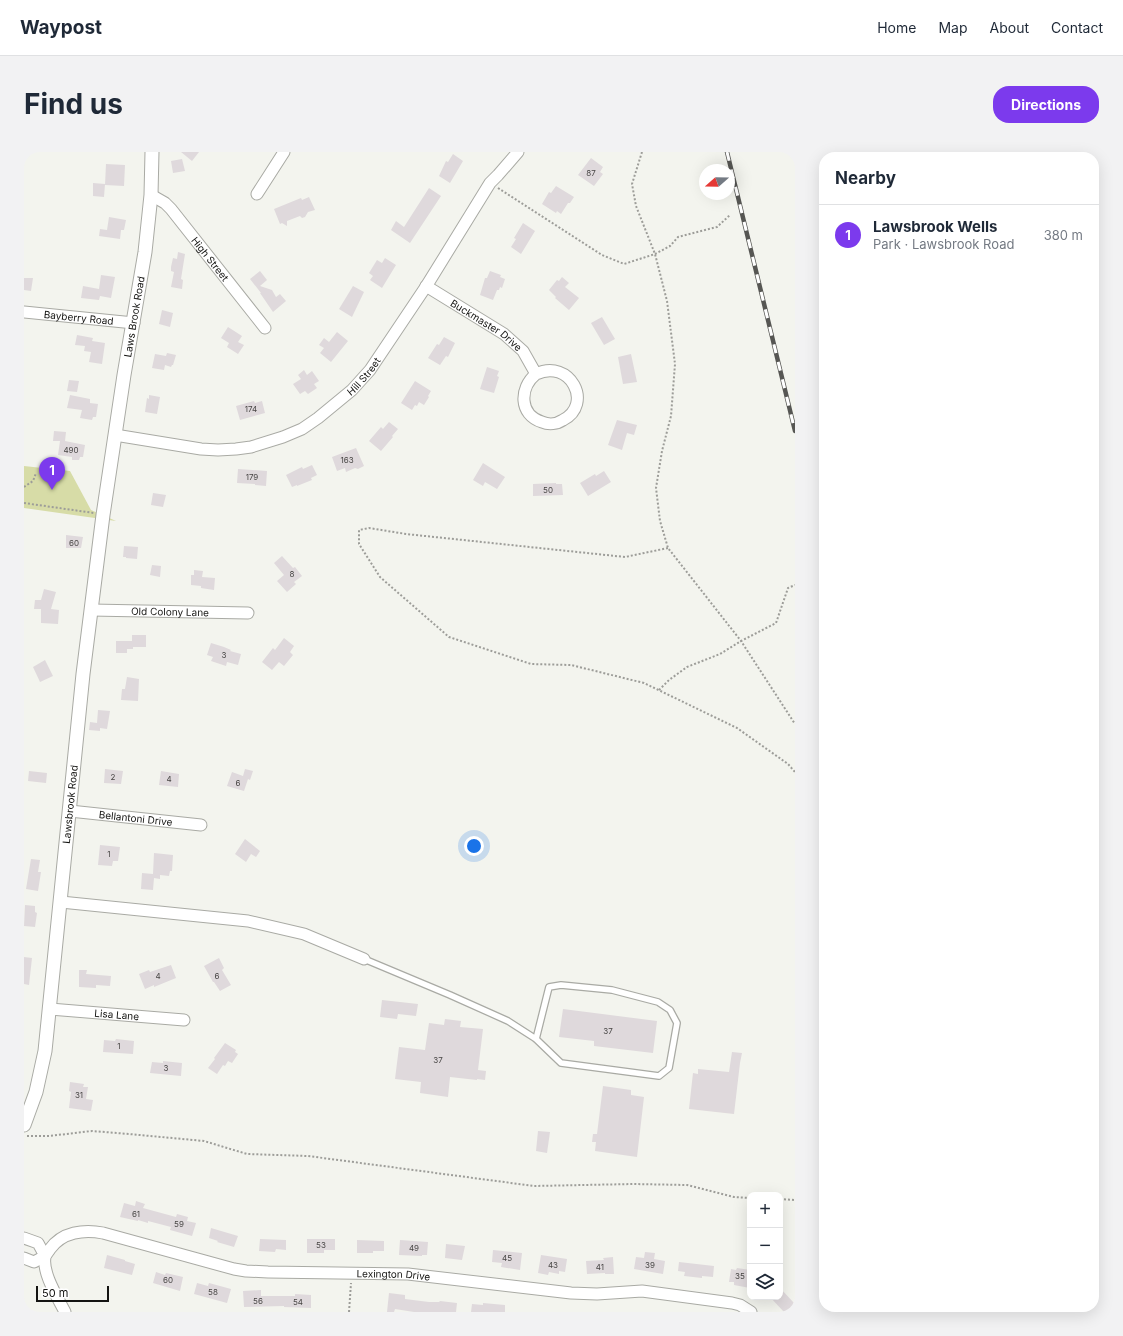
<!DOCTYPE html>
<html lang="en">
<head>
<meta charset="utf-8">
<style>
  body { margin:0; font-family:Inter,sans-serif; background:#f2f2f3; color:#1f2937 }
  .controls { position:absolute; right:12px; bottom:12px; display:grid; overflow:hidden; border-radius:8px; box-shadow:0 4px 16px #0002 }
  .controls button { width:36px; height:36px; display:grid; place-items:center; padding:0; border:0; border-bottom:1px solid #e0e1e3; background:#fff; color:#1f2937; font:20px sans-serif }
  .compass { position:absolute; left:675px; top:12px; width:36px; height:36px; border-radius:50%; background:#fff; box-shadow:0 4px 16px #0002; rotate:250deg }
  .scale { position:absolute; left:12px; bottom:10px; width:73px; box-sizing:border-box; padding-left:4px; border:2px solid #141412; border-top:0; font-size:11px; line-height:14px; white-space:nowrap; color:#141412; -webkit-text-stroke:3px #fff; paint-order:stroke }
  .you { position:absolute; left:450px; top:694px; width:14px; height:14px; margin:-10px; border:3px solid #fff; border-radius:50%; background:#1a73e8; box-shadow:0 0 0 6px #1a73e833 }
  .badge { display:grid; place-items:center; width:26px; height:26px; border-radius:50%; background:#7c3aed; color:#fff; font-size:13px; font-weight:700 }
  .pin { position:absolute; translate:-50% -33px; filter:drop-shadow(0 1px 2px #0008) }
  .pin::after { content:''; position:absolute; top:21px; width:14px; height:12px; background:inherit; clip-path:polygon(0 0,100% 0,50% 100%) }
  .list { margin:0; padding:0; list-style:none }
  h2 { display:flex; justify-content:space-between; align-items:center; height:52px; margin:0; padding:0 16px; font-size:17px }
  h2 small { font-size:13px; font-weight:400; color:#747a83 }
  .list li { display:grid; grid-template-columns:26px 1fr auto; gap:12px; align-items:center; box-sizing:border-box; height:60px; padding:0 16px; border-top:1px solid #e0e1e3 }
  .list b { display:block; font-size:15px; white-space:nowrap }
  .list p { margin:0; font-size:13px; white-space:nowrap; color:#747a83 }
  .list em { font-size:13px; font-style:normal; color:#747a83 }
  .icon { flex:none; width:22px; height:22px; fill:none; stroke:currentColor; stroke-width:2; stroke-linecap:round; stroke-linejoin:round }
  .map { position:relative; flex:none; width:771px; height:1160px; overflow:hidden; border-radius:16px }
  header { display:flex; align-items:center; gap:24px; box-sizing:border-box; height:56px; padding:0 20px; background:#fff; border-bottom:1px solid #e0e1e3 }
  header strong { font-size:19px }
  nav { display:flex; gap:22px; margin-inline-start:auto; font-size:14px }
  .intro { display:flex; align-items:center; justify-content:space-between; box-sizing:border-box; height:96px; padding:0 24px }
  h1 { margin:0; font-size:28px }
  .button { padding:10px 18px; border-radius:16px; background:#7c3aed; color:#fff; font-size:14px; font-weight:700 }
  main { display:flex; gap:24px; padding:0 24px }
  aside { flex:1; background:#fff; border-radius:16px; box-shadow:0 4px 16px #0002 }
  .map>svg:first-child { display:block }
  .green { fill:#d7dca7 }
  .building { fill:#dfd9dc }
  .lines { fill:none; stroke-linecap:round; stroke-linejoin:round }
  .service-casing { stroke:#a9aaa4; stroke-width:8 }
  .minor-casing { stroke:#a9aaa4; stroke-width:13 }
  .tertiary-casing { stroke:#a9aaa4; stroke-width:15 }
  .path { stroke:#9d9d99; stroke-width:2; stroke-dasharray:2 2; stroke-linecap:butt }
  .service { stroke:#fff; stroke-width:5.5 }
  .minor { stroke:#fff; stroke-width:11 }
  .tertiary { stroke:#fff; stroke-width:13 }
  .rail-casing { stroke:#565653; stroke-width:4.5 }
  .rail { stroke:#fff; stroke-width:3; stroke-dasharray:9; stroke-linecap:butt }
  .labels { text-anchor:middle; stroke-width:3; stroke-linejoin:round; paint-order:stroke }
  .number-label { font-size:8px; fill:#474544 }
  .street-label { font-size:10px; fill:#141412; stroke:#fff }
</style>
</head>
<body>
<header>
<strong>Waypost</strong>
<nav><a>Home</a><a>Map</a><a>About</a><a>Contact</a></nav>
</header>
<div class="intro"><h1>Find us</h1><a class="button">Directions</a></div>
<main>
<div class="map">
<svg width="771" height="1160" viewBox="0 0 771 1160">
  <rect width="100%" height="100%" fill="#f3f4ee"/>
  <path class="green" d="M0 314 46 319 67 358 92 369 0 356Z"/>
  <g class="building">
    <path d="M157 0H175L168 9Z"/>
    <path d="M429 2 439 9 426 31 415 24 422 9 424 10Z"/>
    <path d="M567 6 579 15 576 20 579 22 570 34 554 23Z"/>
    <path d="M158 7 161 19 149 21 147 9Z"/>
    <path d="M82 12 101 13 100 34 81 33Z"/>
    <path d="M69 31 81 32 80 45 69 44Z"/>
    <path d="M532 34 550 45 546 51H544L537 62 533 59 532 61 518 52 525 40 527 41Z"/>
    <path d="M405 36 417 44 386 91 367 78 372 69 380 75Z"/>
    <path d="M285 45 291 58 284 60 281 65 278 66 276 64 263 69V74L258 71 256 72 250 57 277 46 278 48Z"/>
    <path d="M85 65 102 68 100 78H97L96 87 75 84 76 77 83 78Z"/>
    <path d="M499 71 511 79 497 102 487 95 492 87 490 86Z"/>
    <path d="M154 100 161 102 157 127 159 128 158 137 147 135 150 120 147 119V115L149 106 153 107Z"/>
    <path d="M361 106 372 113 358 136 346 128 349 124 345 121 353 108 358 111Z"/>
    <path d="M236 119 243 128 236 134 248 138 252 145 256 142 262 149 249 160 236 141H237L226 127Z"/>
    <path d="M466 119 477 123 476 125 481 127 478 136 476 135 475 138H473L469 148 456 143 461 126H463Z"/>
    <path d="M77 123 91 125 87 146 76 144 75 148 57 146 59 134 75 137Z"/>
    <path d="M538 125 545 131 541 135 555 146 545 158 531 146 532 145 525 138 533 128 535 129Z"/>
    <path d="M0 126H9L7 139 0 138Z"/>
    <path d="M329 134 340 140 328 165 315 157Z"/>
    <path d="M138 158 149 161 146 175 135 172Z"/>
    <path d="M578 165 591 187 580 193 567 171Z"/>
    <path d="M204 175 218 184 214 190 220 193 214 202 203 195 205 191 197 186Z"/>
    <path d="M313 180 324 189 307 210 296 201 300 196 295 193 300 186 305 190Z"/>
    <path d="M53 183 69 186 68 189 81 191 78 212 65 210 67 200 60 199 61 194 51 193Z"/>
    <path d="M420 185 431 191 424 205 422 204 416 213 404 206 413 192 415 193Z"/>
    <path d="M143 201 152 203 149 213H148L147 215 141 213 140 218 128 216 131 202 142 204Z"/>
    <path d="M607 202 613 230 599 232 594 205Z"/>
    <path d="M463 215 475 219 473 224 475 225 470 241 456 237Z"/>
    <path d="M280 218 283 223 288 219 295 229 290 232 293 236 284 242 281 239 276 242 269 232 277 227 274 223Z"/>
    <path d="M45 228 55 229 53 240 43 239Z"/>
    <path d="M391 229 407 239 404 244 405 245 400 253 395 250 393 254 391 253 388 258 377 251Z"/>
    <path d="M46 243 66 247V251L74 252 72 265H69L68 268 56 266 58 258 43 256Z"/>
    <path d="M125 243 136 245 133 262 121 260 123 246 125 247Z"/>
    <path d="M230 249 231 251 238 249 241 261 216 268 212 254Z"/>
    <path d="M593 268 613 273 610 283 603 281 598 298 584 293Z"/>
    <path d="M365 270 374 277 368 284 369 285 357 299 345 289 357 275 359 277Z"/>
    <path d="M30 279 42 280 41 289 61 293 59 305H56L55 308H48V305L34 303 36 289H29Z"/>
    <path d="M332 296 340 314 334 317 331 316 322 320 321 316 313 319 308 305Z"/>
    <path d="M459 311 481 325 473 337 461 330 459 334 449 328Z"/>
    <path d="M288 313 293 323 287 326 288 328 273 334V333L268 335 262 323 278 315 279 317Z"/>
    <path d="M214 317 243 319 242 334 231 333V332L213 331Z"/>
    <path d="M580 319 587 330 564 344 556 331 571 322 572 324Z"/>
    <path d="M532 331V332H538L539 343 509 344V332Z"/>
    <path d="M129 341 142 343 139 355 127 353Z"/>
    <path d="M42 383 59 385 57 396H42Z"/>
    <path d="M100 394 114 395 113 407 102 406V405H99Z"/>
    <path d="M258 404 269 416 271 415 278 424 270 430 272 432 263 440 253 429 260 423 250 411Z"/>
    <path d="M128 413 137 414 136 425 126 423Z"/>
    <path d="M170 418 179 419 178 425 191 426 190 438 177 436V434L167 433V423H170Z"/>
    <path d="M20 437 32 440 27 457 35 458 34 472 17 471V457H10L11 448H17Z"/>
    <path d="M108 483H122V495H109V497H103V501H92V489H108Z"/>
    <path d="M260 486 270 494 266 500 269 503 260 514 255 510 248 518 238 510 249 496 251 498Z"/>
    <path d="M187 491 200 495 207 498 206 499 217 502 214 513 203 510 202 514 187 509 189 505 183 503Z"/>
    <path d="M21 508 29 524 16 530 9 515Z"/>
    <path d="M103 525 115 527 114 549 97 548 98 537H101Z"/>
    <path d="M74 558 86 559 83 577 76 576V579L65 578 66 570 73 571Z"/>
    <path d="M81 617 99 619 97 632 80 631Z"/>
    <path d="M221 617 229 619 226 628 224 627 220 639 203 634 208 620 219 624Z"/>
    <path d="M5 619 23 621 22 631 4 629Z"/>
    <path d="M137 619 155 622 154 635 135 633Z"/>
    <path d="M221 687 236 699 232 705 227 702 222 710 211 702Z"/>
    <path d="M76 693 96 695 94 709H89L88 714 74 713Z"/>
    <path d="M130 701 149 703 148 719H146L145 724 136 723V727L130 726 129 738 117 737 118 721 129 722Z"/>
    <path d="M7 707 16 708 14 720H17L14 739 2 737Z"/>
    <path d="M1 753 11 754V760L13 761 11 775 0 774Z"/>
    <path d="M0 805 8 806 5 833 0 832Z"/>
    <path d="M195 806 200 816 198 818 207 833 196 839 190 830H189L180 814Z"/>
    <path d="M147 813 152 826 130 835V833L121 837 115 822 125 818 126 820Z"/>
    <path d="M55 818H63L62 822 87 824 86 834 72 833V836L55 835Z"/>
    <path d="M358 848 394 852 392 864 374 862 373 867 356 865Z"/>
    <path d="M539 857 633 869 629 901 570 894V889L535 885Z"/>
    <path d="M421 867 437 869 436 875 459 877 454 918 462 919 461 928 453 927V928L426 925 424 945 396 941 397 930 371 927 375 895 401 898 405 871 420 873Z"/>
    <path d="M92 887 110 889 109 902 79 900 80 888 91 889Z"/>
    <path d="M201 891 212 898 211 900 214 902 208 911 204 909 201 914 199 913 193 922 184 916 191 907 190 906Z"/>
    <path d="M708 900 718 901 716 911 710 962 665 957 669 921 674 922V917L705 920Z"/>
    <path d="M139 909 158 911 157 924 126 921 128 910 139 911Z"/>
    <path d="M46 930 60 932 59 935H64L62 947 69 948 67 959 45 956 47 940 45 939Z"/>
    <path d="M579 934 607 938V943L620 945 613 1005 571 999 572 990H568L569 982H573Z"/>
    <path d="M514 979 526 980 523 1001 512 999Z"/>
    <path d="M112 1049 121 1052 119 1056 152 1065 153 1062 164 1065 163 1069 172 1071 168 1084 146 1078 147 1075 124 1069V1071L114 1068V1069L96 1065 100 1051 111 1054Z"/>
    <path d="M187 1076 214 1084 210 1095 193 1090 194 1089 185 1086Z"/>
    <path d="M236 1087 262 1088V1098L252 1097 251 1100 235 1099Z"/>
    <path d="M283 1087H311V1098H300V1101H283Z"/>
    <path d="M333 1088 360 1089V1099H349V1101H333Z"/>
    <path d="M376 1088 404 1090 403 1103H398V1104L375 1103Z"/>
    <path d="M422 1092 441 1094 438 1108 421 1106Z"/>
    <path d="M469 1098 498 1101 496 1118 477 1115 478 1111 468 1110Z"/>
    <path d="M621 1100 631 1101 630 1107 641 1109 639 1122 610 1117 612 1105 620 1106Z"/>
    <path d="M83 1103 101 1108V1109L111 1112 108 1123 80 1116Z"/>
    <path d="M517 1103 543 1107 541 1120 535 1119V1122L525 1120 524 1123 514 1121Z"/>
    <path d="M589 1105 590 1122H581V1121L563 1122 562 1109 580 1108 579 1106Z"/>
    <path d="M655 1110 690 1114 689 1125 678 1124V1126L660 1124 661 1120 654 1119Z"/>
    <path d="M713 1116 726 1118V1136L710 1133V1130H705L707 1117 712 1118Z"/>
    <path d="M132 1120 141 1123 142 1121 159 1125 156 1139 129 1131Z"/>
    <path d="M173 1131 184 1134 185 1131 207 1137 203 1151 170 1142Z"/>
    <path d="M756 1136 771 1152V1157L768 1160H760L746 1145H756Z"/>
    <path d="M237 1138V1144H271V1142L287 1143V1156L260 1155V1154L220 1155 219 1139Z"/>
    <path d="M365 1141 381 1143V1147L405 1150H415L416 1149 433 1151 432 1160H390L371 1157 370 1160H363Z"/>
    <path d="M459 1151 481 1153V1160H447L448 1152 459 1153Z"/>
  </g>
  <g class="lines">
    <g class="service-casing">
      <path id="service" d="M340 807 426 843 484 869 512 887 537 911 635 924 645 916 653 871 646 858 634 850 588 838 537 833 525 835 512 887"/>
    </g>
    <g class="minor-casing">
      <g id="minor">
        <path d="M233 42 260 0"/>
        <path id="s1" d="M127 43 141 51 147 57 241 176"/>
        <path id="s2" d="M402 134 480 182 499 199 512 222C495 236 495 263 518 270 525 273 533 272 539 268 570 252 546 206 512 222"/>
        <path id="s3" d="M0 160 110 171"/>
        <path id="s4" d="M91 283 177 297 194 298 212 297 227 295 259 285 278 277 294 266 328 238 346 218 403 133 466 31 474 23 494 0"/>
        <path id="s5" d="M67 458 224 461"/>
        <path id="s6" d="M46 659 177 673"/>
        <path d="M37 750 224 769 280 782 340 807"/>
        <path id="s7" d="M26 857 160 868"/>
        <path d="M0 1086 14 1091 21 1104 10 1110 0 1106"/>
        <path id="s8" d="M41 1160C34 1146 18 1121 21 1105 22 1102 25 1099 26 1097 38 1080 60 1077 79 1081L210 1117 222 1119 244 1120 384 1122 547 1141 573 1142 618 1139 708 1151 716 1153 727 1160"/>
      </g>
    </g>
    <g class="tertiary-casing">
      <g id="tertiary">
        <path id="s9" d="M0 973 12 940 21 899 59 522 79 363 100 223 121 100 127 43 128 0"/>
      </g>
    </g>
    <g class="path">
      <path d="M618 0 608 32 612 54 631 102 643 149 651 212 647 264 638 299 632 336 636 369 644 396 717 489 771 572"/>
      <path d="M474 36 578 103 600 112 631 102 646 94 654 85 693 75 706 63"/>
      <path d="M0 335 9 329 12 321"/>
      <path d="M0 351 70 361"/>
      <path d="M644 396 601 405 382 382 345 376 335 378V392L356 425 425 485 507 512 547 513 620 531 713 576 764 612 771 620"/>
      <path d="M635 538 645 528 663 515 696 502 717 489 752 471 764 436 771 433"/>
      <path d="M3 984H25L68 979 105 982 180 989 223 1002 284 1004 510 1034 609 1032 663 1033 710 1045 726 1046"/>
      <path d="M756 1047 771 1048"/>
      <path d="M325 1160 327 1131"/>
    </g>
    <use href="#service" class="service"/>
    <use href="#minor" class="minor"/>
    <use href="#tertiary" class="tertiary"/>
    <g class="rail-casing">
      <path id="rail" d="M703 0 771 279"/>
    </g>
    <use href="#rail" class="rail"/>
  </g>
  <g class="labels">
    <g class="number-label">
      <text x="567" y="24">87</text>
      <text x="227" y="260">174</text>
      <text x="47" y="301">490</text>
      <text x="323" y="311">163</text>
      <text x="228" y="328">179</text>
      <text x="524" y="341">50</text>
      <text x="50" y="394">60</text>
      <text x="268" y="425">8</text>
      <text x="200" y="506">3</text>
      <text x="89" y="628">2</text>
      <text x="145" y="630">4</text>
      <text x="214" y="634">6</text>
      <text x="85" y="705">1</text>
      <text x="134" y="827">4</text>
      <text x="193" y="827">6</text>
      <text x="584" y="882">37</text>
      <text x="95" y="897">1</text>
      <text x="414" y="911">37</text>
      <text x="142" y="919">3</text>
      <text x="55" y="946">31</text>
      <text x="112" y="1065">61</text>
      <text x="155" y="1075">59</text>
      <text x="297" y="1096">53</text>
      <text x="390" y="1099">49</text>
      <text x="483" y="1109">45</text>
      <text x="529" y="1116">43</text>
      <text x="626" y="1116">39</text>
      <text x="576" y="1118">41</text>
      <text x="716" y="1127">35</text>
      <text x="144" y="1131">60</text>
      <text x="189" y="1143">58</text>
      <text x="234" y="1152">56</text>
      <text x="274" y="1153">54</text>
    </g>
    <g class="street-label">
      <text dy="4" stroke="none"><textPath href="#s1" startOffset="88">High Street</textPath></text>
      <text dy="4" stroke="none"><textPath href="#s3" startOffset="55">Bayberry Road</textPath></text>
      <text dy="4" stroke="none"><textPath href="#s9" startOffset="817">Laws Brook Road</textPath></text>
      <text dy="4" stroke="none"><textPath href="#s2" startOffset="72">Buckmaster Drive</textPath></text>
      <text dy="4" stroke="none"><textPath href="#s4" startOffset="273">Hill Street</textPath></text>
      <text dy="4" stroke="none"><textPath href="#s5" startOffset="79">Old Colony Lane</textPath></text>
      <text dy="4" stroke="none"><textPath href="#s9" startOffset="325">Lawsbrook Road</textPath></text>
      <text dy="4" stroke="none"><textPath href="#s6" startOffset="66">Bellantoni Drive</textPath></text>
      <text dy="4" stroke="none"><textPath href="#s7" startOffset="67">Lisa Lane</textPath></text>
      <text dy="4" stroke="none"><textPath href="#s8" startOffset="423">Lexington Drive</textPath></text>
    </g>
  </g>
</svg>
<div class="controls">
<button>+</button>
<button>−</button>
<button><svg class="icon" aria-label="layers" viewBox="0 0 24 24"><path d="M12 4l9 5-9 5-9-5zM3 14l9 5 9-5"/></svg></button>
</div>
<svg class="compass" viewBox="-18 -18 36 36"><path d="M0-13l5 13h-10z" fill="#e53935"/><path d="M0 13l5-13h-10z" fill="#747a83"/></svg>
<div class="scale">50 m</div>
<div class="you"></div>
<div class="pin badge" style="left:28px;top:338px">1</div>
</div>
<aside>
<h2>Nearby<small></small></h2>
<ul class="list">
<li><span class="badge">1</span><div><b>Lawsbrook Wells</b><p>Park · Lawsbrook Road</p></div><em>380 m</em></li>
</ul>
</aside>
</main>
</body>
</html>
